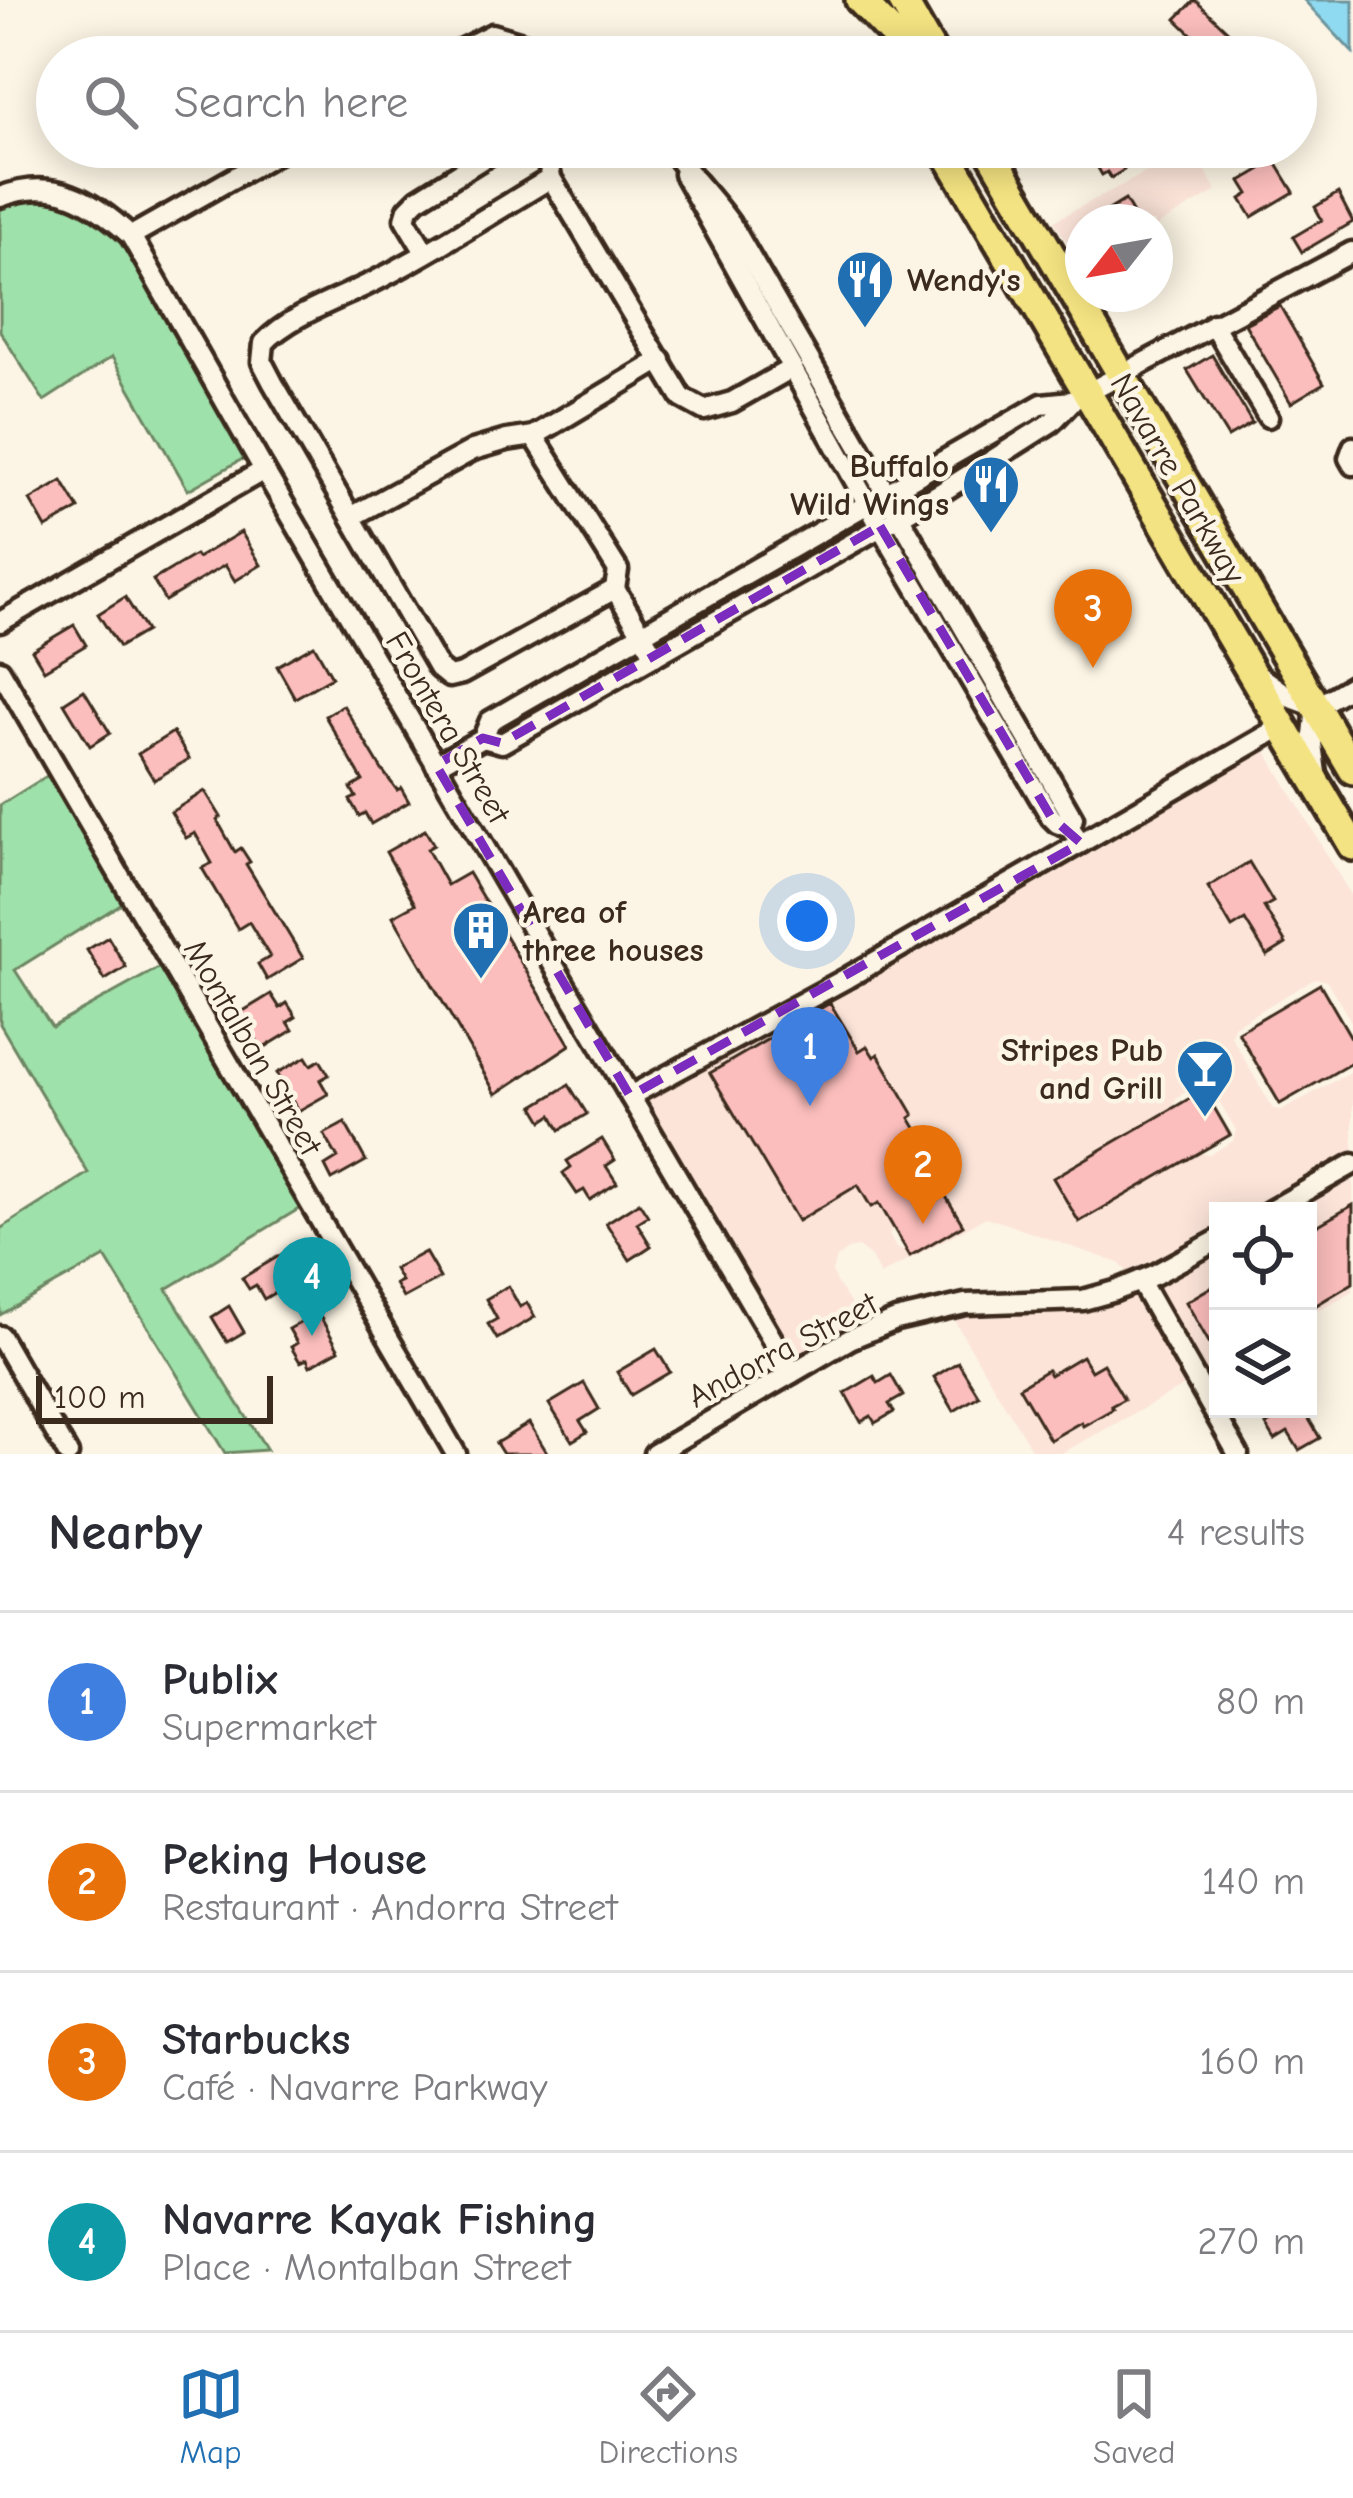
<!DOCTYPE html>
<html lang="en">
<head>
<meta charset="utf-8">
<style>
  body { margin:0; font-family:"Comic Neue",sans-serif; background:#f2f2f3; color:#2b2b33 }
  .controls { position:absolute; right:36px; bottom:36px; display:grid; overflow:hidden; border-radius:0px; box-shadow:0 6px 30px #0003 }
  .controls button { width:108px; height:108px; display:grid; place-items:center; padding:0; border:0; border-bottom:3px solid #e1e1e2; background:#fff; color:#2b2b33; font:60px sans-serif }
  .compass { position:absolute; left:1065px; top:204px; width:108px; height:108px; border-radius:50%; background:#fff; box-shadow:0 6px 30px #0003; rotate:239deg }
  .scale { position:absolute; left:36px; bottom:30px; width:237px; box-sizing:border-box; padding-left:12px; border:6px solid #3b2a1e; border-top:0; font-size:33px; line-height:42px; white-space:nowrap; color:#3b2a1e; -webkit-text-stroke:9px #fcf5e5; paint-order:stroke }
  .you { position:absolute; left:807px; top:921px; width:42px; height:42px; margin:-30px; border:9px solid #fff; border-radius:50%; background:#1a73e8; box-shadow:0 0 0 18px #1a73e833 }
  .badge { display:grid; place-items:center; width:78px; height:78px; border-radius:50%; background:#1f6fb2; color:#fff; font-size:39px; font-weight:700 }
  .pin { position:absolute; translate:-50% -99px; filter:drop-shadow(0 3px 6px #0008) }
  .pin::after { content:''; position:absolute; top:63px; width:42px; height:36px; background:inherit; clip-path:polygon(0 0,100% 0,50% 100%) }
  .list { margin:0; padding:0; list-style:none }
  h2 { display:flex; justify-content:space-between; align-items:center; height:156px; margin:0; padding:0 48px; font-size:51px }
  h2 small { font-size:39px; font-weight:400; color:#7c7c81 }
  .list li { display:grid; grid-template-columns:78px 1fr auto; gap:36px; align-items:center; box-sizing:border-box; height:180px; padding:0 48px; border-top:3px solid #e1e1e2 }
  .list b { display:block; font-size:45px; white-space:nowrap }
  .list p { margin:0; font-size:39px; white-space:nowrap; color:#7c7c81 }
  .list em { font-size:39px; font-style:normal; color:#7c7c81 }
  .icon { flex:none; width:66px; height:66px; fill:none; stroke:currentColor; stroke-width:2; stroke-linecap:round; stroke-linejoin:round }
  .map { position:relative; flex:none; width:1353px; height:1454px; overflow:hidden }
  .search { position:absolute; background:#fff; box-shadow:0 6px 30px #0003; left:36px; right:36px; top:36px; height:132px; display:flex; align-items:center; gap:30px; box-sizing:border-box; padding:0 42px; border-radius:66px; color:#7c7c81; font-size:45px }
  .sheet { height:876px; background:#fff }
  nav { display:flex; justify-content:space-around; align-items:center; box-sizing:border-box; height:168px; border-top:3px solid #e1e1e2; background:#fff; font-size:33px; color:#7c7c81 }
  nav a { display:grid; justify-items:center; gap:6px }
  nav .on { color:#1f6fb2 }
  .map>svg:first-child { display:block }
  .built { fill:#fce4d9; fill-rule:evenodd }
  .green { fill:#9fe1aa; stroke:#6d8664; stroke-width:3 }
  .water { fill:#8fdaf0; stroke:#6d949c; stroke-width:3 }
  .building { fill:#fbbebc; stroke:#3b2a1e; stroke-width:3 }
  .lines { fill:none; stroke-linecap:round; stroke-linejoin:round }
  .minor-casing { stroke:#3b2a1e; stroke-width:27 }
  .highway-casing { stroke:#3b2a1e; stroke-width:36 }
  .minor { stroke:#fcf5e5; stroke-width:18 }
  .highway { stroke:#f4e382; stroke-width:27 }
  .marked { fill:none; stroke:#7b2cbf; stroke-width:9; stroke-dasharray:24 15; stroke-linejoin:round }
  .labels { text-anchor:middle; stroke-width:9; stroke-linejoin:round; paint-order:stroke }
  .poi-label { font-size:33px; font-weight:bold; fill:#3b2a1e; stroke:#fcf5e5; text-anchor:start }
  .street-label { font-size:33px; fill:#3b2a1e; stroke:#fcf5e5 }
</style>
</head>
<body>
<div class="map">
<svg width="1353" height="1454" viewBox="0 0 1353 1454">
  <rect width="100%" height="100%" fill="#fcf5e5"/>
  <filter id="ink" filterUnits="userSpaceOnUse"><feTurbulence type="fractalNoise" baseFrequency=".00833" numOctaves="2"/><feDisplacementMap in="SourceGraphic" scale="24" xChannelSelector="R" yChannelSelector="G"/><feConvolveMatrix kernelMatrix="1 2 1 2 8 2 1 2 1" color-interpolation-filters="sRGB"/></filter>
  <g filter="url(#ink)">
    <g class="built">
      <path d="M1194 147 1216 191 1155 227V222H1083V267L1054 221Z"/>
      <path d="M1252 727 1353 899V1025L1327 981 1316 978 1234 1026 1231 1036 1273 1109 1283 1110 1353 1070V1155L1254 1211H1218V1231L1131 1276 1119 1263 986 1217 880 1275 871 1257 858 1247 848 1249 836 1259 832 1271 835 1280 864 1325 796 1362 635 1087ZM1200 1084 1210 1086 1236 1130 1233 1141 1209 1155 1199 1153 1173 1108 1176 1098ZM938 1198 948 1200 956 1212 952 1222 907 1250 896 1248 889 1235 893 1225Z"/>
      <path d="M1353 1174V1291L1308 1316V1211H1287Z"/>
      <path d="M1218 1249V1367L1204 1375 1153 1284Z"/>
      <path d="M1136 1291 1188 1384 1060 1454H1034L951 1315 1082 1308Z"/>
    </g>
    <g class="green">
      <path d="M20 198C45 199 69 200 92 214 113 227 125 250 138 271 178 330 211 395 246 457L188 490 112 357 44 401 0 331V209Z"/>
      <path d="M50 774 124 902 15 970 52 1027 162 966 302 1207 167 1289 267 1450 225 1453 105 1257 0 1315V1229L88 1173 0 1024V805Z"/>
    </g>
    <path class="water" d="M1304 0H1353V53Z"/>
    <g class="building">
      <path d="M1195 0 1231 34 1212 54 1176 19Z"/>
      <path d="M1118 147H1147L1120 162 1124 170 1111 178 1107 172 1102 175 1094 161Z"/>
      <path d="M1275 161 1294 192 1252 217 1241 199 1249 194 1241 181Z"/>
      <path d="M1338 193 1353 222 1302 252 1293 237 1322 220 1315 207Z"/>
      <path d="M1125 200 1138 222H1089Z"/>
      <path d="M1280 306 1324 383 1291 403 1245 324Z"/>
      <path d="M1212 355 1252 423 1228 437 1187 370Z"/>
      <path d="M62 481 79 509 46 528 30 500Z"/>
      <path d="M241 532 261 565 235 581 225 565 165 601 153 580 195 555 197 558Z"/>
      <path d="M125 597 146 631 119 647 98 614Z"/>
      <path d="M74 625 86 645 44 670 32 650Z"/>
      <path d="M314 645 332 677 295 698 277 666Z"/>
      <path d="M84 690 110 733 90 746 64 703Z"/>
      <path d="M343 705 382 770 397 790 401 788 409 802 371 824 365 813 359 816 350 800 356 797 351 788 363 781 325 716Z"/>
      <path d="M173 732 189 759 154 780 138 754Z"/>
      <path d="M205 791 221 817 217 820 235 852 241 848 250 862 246 864 303 958 267 980 258 964 270 957 249 922 238 929 202 868 212 863 195 833 186 838 171 812Z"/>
      <path d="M425 830 434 845 427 849 447 885 468 873 570 1045 496 1094 393 916 415 904 386 852Z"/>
      <path d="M1249 862 1273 902 1264 907 1286 944 1267 956 1245 920 1232 928 1208 887Z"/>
      <path d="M108 937 126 967 105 980 87 950Z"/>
      <path d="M1320 984 1353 1041V1062L1280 1104 1238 1032Z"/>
      <path d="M271 994 280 1008 287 1003 296 1017 288 1022 293 1030 262 1049 240 1013Z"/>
      <path d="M830 1003 859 1051 867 1046 874 1057 878 1054 914 1115 910 1118 919 1133 911 1138 963 1225 910 1256 879 1203 871 1207 858 1185 798 1221 710 1073Z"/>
      <path d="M306 1057 311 1065 320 1060 329 1075 320 1080 328 1094 298 1111 277 1073Z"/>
      <path d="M569 1085 587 1114 560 1130 552 1115 543 1121 534 1106Z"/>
      <path d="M1204 1090 1230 1135 1079 1222 1053 1178Z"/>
      <path d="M345 1123 366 1161 332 1180 325 1166 338 1158 324 1134Z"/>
      <path d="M602 1139 615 1160 606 1166 617 1183 590 1200 584 1190 577 1194 563 1173 571 1167 567 1161Z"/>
      <path d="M639 1202 648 1216 637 1223 651 1246 630 1260 606 1223Z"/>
      <path d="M1353 1205V1283L1308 1310V1231Z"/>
      <path d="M425 1252 440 1278 403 1298 395 1284 401 1281 394 1269Z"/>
      <path d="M284 1253 299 1278 264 1299 256 1285 249 1289 242 1278Z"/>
      <path d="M1218 1283V1358L1186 1302Z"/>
      <path d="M508 1286 520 1307 527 1303 535 1317 497 1339 488 1324 497 1319 486 1299Z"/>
      <path d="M229 1306 244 1332 227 1342 212 1317Z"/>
      <path d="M318 1313 339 1350 310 1366 307 1359 300 1362 291 1347 297 1343 289 1329Z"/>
      <path d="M656 1349 670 1372 631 1395 617 1372Z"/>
      <path d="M1082 1356 1091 1371 1103 1364 1124 1399 1111 1406 1113 1409 1083 1426 1081 1422 1050 1440 1019 1387 1047 1370 1050 1375Z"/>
      <path d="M958 1362 979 1396 954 1411 934 1377Z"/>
      <path d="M891 1375 903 1396 889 1404 894 1412 875 1423 871 1416 861 1422 845 1393 874 1376 878 1383Z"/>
      <path d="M584 1383 599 1409 580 1421 587 1432 572 1441 549 1404Z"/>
      <path d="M1293 1409H1303L1320 1438 1299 1450 1288 1432 1275 1440 1266 1425Z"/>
      <path d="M529 1423 548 1454H503L496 1443Z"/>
    </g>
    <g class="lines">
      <g class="minor-casing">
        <g id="minor">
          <path d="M446 57 492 34 532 46 552 57"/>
          <path d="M539 147 547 155 551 178 682 398 704 410 732 402 792 368"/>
          <path d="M670 147C689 177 715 200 734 229L1073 818 1070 828"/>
          <path d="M684 174 880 526 1051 817 1057 823 1070 828 1081 843"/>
          <path d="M0 197C54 176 92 200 131 236L264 470 792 1373"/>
          <path d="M131 236 288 147"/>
          <path d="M425 252 405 219 408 209 418 199 495 151 508 147"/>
          <path d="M1213 324 1268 417"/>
          <path d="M534 436 618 570 615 589"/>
          <path d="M1353 447 1349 458 1353 465"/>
          <path d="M351 517 273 383 262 362 264 343C291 314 343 298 379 279 438 249 494 212 551 178"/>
          <path d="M0 622 264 470"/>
          <path d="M655 656 615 589 462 674 449 677 438 668 351 517 473 450 507 440 534 436 661 360"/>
          <path d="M0 670 456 1454"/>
          <path d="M1258 675 1289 697 1316 707 1353 685"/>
          <path d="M1316 707 1312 744 1316 773"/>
          <path d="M483 738 502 743 942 492 1052 422 1072 401 1352 252 1353 254"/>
          <path d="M436 765 483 738 490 721 1042 404 1072 401"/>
          <path d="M630 1096 847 978 1283 726"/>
          <path d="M1270 1211 1353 1164"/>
          <path d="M1140 1281 1238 1454"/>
          <path d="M0 1336 68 1454"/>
          <path d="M654 1454 850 1339 896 1320 965 1304 1083 1300 1115 1291 1154 1275 1218 1240"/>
        </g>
      </g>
      <g class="highway-casing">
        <g id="highway">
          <path d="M860 0 906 48 911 57"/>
          <path d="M902 0 935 57"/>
          <path d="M943 147 1353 846"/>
          <path d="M988 147 1353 770"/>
        </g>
      </g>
      <use href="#minor" class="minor"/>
      <use href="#highway" class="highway"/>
    </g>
  </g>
  <path class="marked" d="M880 526 1051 817 1081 843 630 1096 436 765 483 738 502 743Z"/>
  <defs>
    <g id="restaurant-pin" transform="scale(3)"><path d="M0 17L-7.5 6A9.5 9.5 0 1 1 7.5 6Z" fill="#1f6fb2" stroke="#fcf5e5"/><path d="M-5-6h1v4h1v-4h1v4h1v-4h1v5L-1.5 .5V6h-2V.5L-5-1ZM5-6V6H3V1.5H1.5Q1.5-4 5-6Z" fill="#fff"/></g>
    <g id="building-pin" transform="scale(3)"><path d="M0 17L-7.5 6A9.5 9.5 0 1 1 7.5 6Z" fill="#1f6fb2" stroke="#fcf5e5"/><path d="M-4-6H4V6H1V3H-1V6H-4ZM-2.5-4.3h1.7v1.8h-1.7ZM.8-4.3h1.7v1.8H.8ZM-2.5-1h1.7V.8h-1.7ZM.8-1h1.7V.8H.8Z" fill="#fff"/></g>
    <g id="bar-pin" transform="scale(3)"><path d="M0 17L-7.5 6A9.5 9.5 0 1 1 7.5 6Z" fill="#1f6fb2" stroke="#fcf5e5"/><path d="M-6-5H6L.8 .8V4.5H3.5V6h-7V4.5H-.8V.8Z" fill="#fff"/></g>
  </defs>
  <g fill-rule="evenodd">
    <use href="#restaurant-pin" x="865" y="279"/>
    <use href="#restaurant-pin" x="991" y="484"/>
    <use href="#building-pin" x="481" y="930"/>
    <use href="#bar-pin" x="1205" y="1068"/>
  </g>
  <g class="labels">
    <g class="poi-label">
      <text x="907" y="291">Wendy's</text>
      <text x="949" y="477" text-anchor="end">Buffalo<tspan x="949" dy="38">Wild Wings</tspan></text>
      <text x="523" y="923">Area of<tspan x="523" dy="38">three houses</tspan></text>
      <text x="1163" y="1061" text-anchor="end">Stripes Pub<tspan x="1163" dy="38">and Grill</tspan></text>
    </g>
    <g class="street-label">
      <text transform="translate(1179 478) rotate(60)" y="12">Navarre Parkway</text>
      <text transform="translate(449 727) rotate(60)" y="12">Frontera Street</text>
      <text transform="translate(254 1047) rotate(60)" y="12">Montalban Street</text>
      <text transform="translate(782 1349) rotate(-28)" y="12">Andorra Street</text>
    </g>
  </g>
</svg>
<div class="controls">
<button><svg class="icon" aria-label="locate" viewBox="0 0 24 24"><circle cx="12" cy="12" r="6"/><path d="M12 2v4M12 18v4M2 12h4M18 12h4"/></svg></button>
<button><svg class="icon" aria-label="layers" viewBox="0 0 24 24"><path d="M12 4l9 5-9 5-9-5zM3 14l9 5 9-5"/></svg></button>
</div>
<svg class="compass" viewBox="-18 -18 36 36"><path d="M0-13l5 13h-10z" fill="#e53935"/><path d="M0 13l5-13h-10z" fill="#7c7c81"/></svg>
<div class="scale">100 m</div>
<div class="you"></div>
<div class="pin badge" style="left:810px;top:1106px;background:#3f7fe0">1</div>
<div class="pin badge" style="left:923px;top:1224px;background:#e8710a">2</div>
<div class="pin badge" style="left:1093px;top:668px;background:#e8710a">3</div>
<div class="pin badge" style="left:312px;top:1336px;background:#0f9aa8">4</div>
<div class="search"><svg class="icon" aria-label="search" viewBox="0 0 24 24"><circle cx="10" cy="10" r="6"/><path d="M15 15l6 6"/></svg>Search here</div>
</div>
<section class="sheet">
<h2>Nearby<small>4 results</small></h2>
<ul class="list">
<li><span class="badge" style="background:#3f7fe0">1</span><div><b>Publix</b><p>Supermarket</p></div><em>80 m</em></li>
<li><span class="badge" style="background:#e8710a">2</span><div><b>Peking House</b><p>Restaurant · Andorra Street</p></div><em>140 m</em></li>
<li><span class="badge" style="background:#e8710a">3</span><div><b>Starbucks</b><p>Café · Navarre Parkway</p></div><em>160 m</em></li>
<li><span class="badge" style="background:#0f9aa8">4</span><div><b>Navarre Kayak Fishing</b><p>Place · Montalban Street</p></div><em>270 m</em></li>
</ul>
</section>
<nav>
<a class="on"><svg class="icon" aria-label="map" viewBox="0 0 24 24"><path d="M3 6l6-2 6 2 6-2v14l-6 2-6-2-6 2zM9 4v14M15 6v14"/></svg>Map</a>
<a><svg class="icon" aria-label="directions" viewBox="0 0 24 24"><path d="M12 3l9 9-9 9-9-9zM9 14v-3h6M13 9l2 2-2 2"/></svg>Directions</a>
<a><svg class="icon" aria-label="saved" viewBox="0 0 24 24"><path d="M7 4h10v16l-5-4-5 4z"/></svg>Saved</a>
</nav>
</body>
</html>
